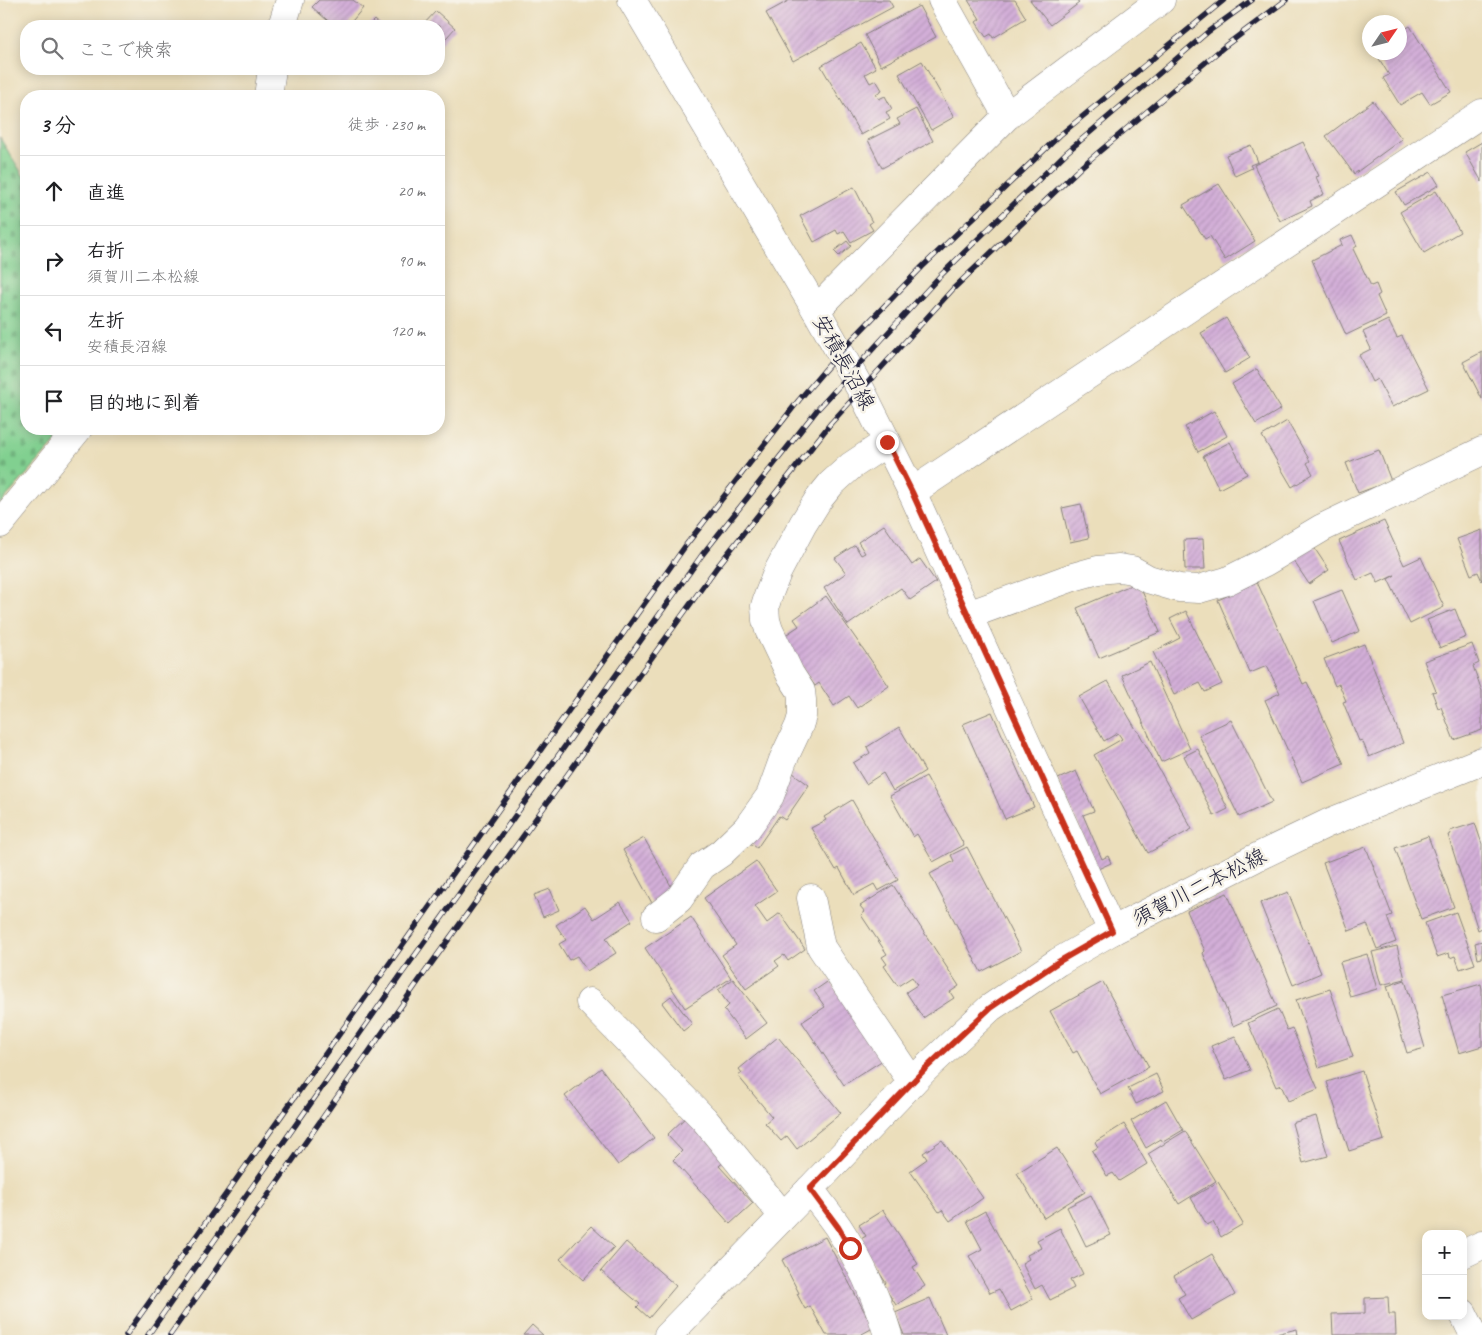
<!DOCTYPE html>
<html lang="ja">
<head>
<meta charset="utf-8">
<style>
  body { margin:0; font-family:Caveat,"Klee One",sans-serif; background:#f6f6f6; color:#202124 }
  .controls { position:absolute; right:15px; bottom:15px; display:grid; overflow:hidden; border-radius:10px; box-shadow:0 2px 12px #0003 }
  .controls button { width:45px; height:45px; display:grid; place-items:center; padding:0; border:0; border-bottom:1px solid #e0e0e0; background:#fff; color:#202124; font:25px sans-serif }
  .compass { position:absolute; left:1362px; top:15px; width:45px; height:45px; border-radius:50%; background:#fff; box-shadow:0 2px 12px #0003; rotate:55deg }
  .stop { position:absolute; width:15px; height:15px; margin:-11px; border:4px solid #c8321e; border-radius:50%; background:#fff }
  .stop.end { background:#c8321e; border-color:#fff; box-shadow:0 1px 5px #0008 }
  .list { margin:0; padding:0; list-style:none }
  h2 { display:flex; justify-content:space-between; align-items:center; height:65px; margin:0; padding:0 20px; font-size:21px }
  h2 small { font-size:16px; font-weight:400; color:#757577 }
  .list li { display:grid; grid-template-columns:32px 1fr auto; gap:15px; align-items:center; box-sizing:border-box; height:70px; padding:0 20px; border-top:1px solid #e0e0e0 }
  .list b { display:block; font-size:19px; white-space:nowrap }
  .list p { margin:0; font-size:16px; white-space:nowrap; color:#757577 }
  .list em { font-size:16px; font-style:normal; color:#757577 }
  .icon { flex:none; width:28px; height:28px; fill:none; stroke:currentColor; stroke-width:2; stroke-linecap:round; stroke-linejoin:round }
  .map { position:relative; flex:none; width:1482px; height:1335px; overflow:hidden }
  .search { position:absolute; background:#fff; box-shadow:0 2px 12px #0003; left:20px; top:20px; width:425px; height:55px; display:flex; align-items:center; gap:12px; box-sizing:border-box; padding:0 18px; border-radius:20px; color:#757577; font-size:19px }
  .panel { position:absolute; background:#fff; box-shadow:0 2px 12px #0003; left:20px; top:90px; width:425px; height:345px; border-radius:20px }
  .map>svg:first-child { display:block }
  .cemetery { fill:url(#cemetery-stones); stroke:#527966 }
  .building { fill:url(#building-hatch) }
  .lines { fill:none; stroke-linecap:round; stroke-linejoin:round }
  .minor-casing { stroke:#86807b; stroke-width:29 }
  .secondary-casing { stroke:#86807b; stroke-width:29 }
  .minor { stroke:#fff; stroke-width:28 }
  .secondary { stroke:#fff; stroke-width:28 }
  .rail-casing { stroke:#22223b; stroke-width:5.5 }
  .rail { stroke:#f7f3e8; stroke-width:4; stroke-dasharray:11; stroke-linecap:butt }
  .route { stroke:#c8321e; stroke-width:6 }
  .labels { text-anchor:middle; stroke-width:5; stroke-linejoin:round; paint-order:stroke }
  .street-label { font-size:21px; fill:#22223b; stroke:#f7f3e8 }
</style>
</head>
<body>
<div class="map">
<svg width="1482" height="1335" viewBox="0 0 1482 1335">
  <defs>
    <pattern id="cemetery-stones" width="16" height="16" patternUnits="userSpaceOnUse" patternTransform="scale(1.25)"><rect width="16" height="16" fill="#81d090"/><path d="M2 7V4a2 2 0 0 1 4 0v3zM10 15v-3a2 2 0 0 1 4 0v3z" fill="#6fb27d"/></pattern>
    <pattern id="building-hatch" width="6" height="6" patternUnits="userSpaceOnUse" patternTransform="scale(1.25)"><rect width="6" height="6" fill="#d3afd8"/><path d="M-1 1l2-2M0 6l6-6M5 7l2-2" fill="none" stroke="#b596ba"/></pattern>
  </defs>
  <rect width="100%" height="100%" fill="#f7f3e8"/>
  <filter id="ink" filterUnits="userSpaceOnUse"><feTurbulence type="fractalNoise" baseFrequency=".02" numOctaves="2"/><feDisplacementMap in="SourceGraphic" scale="10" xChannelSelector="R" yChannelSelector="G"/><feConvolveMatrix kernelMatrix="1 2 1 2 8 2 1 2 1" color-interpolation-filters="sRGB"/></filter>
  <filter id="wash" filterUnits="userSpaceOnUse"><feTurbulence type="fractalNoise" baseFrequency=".0096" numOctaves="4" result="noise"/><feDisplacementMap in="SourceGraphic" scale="20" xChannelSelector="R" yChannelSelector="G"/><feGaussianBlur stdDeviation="1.12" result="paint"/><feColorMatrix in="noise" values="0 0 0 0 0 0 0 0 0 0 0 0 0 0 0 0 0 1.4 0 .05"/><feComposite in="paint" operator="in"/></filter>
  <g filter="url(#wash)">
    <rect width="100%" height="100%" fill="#ebdebb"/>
    <path class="cemetery" d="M0 138 26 180V429H67L0 504Z"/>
    <g id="blocks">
      <g class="building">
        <path d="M319 0H353L363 8 348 26H334L312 7Z"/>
        <path d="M790 0H889L893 7 793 61 766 13Z"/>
        <path d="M968 0H1015L1026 18 993 38 991 34 986 37 976 22 980 19Z"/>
        <path d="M1030 0H1077L1079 3 1050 25Z"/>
        <path d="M919 6 936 37 881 66 865 35Z"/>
        <path d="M436 11 455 28 439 46V26H422Z"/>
        <path d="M374 20 381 26H368Z"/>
        <path d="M1410 26 1451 92 1430 104 1422 92 1400 105 1383 78 1389 75 1375 52H1400V32Z"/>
        <path d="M861 43 876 68 865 74 870 83 876 80 882 90 876 94 879 99 885 96 892 109 886 112 890 119 861 135 821 66Z"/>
        <path d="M922 61 954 117 931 130 899 74Z"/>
        <path d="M1373 101 1402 139 1354 174 1326 136Z"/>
        <path d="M916 109 933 141 882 168 868 140 900 124 897 119Z"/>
        <path d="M1303 142 1319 176 1316 177 1324 194 1310 201 1312 206 1280 221 1254 165Z"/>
        <path d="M1482 142V182L1465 152Z"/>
        <path d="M1251 145 1258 162 1250 165 1252 168 1235 176 1226 155Z"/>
        <path d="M1431 172 1439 185 1404 205 1396 192Z"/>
        <path d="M1219 184 1255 241 1225 260 1210 236 1205 239 1183 205Z"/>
        <path d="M854 187 872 222 869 224 873 230 851 242 844 231 838 234 836 230 814 242 800 216Z"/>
        <path d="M1436 191 1460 232 1424 253 1400 212Z"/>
        <path d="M1352 235 1357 246 1353 249 1371 286 1376 284 1380 294 1377 296 1386 316 1346 335 1312 260 1342 245 1340 240Z"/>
        <path d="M847 241 851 246 839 256 834 251Z"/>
        <path d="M1226 318 1250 358 1225 373 1201 333Z"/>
        <path d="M1388 320 1397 338 1402 336 1429 389 1392 407 1377 379 1372 382 1359 355 1371 349 1363 332Z"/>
        <path d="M1482 352V399L1463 362Z"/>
        <path d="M1257 369 1281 409 1256 424 1232 384Z"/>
        <path d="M1214 411 1227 436 1198 452 1185 427Z"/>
        <path d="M1287 421 1310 461 1307 463 1313 474 1292 487 1262 436Z"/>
        <path d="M1230 442 1247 474 1219 489 1203 456Z"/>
        <path d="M1379 450 1391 481 1358 493 1346 463Z"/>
        <path d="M1081 504 1089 538 1070 542 1062 508Z"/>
        <path d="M1384 521 1404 565 1421 557 1444 607 1410 624 1388 579 1395 575 1378 583 1373 573 1357 580 1339 541Z"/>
        <path d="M884 525 912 565 920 559 936 582 910 600 901 588 848 625 824 588 846 573 835 558 855 545 861 555 865 553 858 542Z"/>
        <path d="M1482 530V581L1478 572 1471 575 1457 539Z"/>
        <path d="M1203 539 1205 569H1185L1184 540Z"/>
        <path d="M1311 543 1329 570 1309 584 1291 557Z"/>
        <path d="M1138 582 1160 632 1099 658 1077 608Z"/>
        <path d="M1257 582 1303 684 1307 682 1344 764 1302 782 1265 700 1280 693 1267 666 1250 673 1218 600Z"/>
        <path d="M1342 590 1360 631 1332 643 1314 601Z"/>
        <path d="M826 596 889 686 857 708 849 696 834 706 819 683 815 686 781 638 799 626 794 619Z"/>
        <path d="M1455 609 1466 637 1440 648 1427 620Z"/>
        <path d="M1186 611 1222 684 1205 692 1200 683 1174 695 1153 652 1180 638 1170 619Z"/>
        <path d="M1364 644 1403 743 1369 757 1362 740 1359 741 1343 702 1346 701 1339 684 1335 686 1324 659Z"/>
        <path d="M1472 644 1479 663 1473 666 1482 691V730L1454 740 1441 707 1438 708 1432 692 1436 691 1424 661Z"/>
        <path d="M1150 662 1190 749 1161 762 1122 675Z"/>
        <path d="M1108 681 1137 731H1138L1192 829 1148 853 1094 755 1122 739 1118 733 1104 741 1079 697Z"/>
        <path d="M992 712 1034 807 1005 819 963 724Z"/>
        <path d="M1231 720 1272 802 1239 817 1199 735Z"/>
        <path d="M899 727 925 771 893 791 883 773 866 784 853 763 870 753 867 747Z"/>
        <path d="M1198 749 1228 809 1214 816 1184 756Z"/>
        <path d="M1076 771 1094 811 1083 815 1102 859 1108 856 1111 863 1098 869 1058 779Z"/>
        <path d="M793 773 809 785 785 820 779 816 757 848 746 840Z"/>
        <path d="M926 776 964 845 933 862 917 834 913 837 890 796Z"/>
        <path d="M852 800 898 880 878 891 874 884 854 895 839 868 836 870 811 828 826 820 824 817Z"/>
        <path d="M1475 823 1482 844V928L1478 930 1448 835 1451 834 1450 831Z"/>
        <path d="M1428 836 1454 907 1421 919 1395 848Z"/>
        <path d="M644 838 675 893 653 905 623 850Z"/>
        <path d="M967 847 1021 951 981 972 930 874 954 861 951 855Z"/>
        <path d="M1366 847 1392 915 1387 917 1396 942 1377 949 1367 924 1349 931 1323 863Z"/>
        <path d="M756 861 777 891 755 906 767 923 780 913 805 949 788 961 784 955 775 961 779 966 746 989 722 955 736 945 704 898Z"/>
        <path d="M893 885 959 986 950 992 954 998 923 1018 906 992 917 985 912 977 898 986 884 966 887 964 882 957 887 954 861 915 865 912 860 906Z"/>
        <path d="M550 889 559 910 543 917 534 895Z"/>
        <path d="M1288 892 1321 973 1293 985 1260 903Z"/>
        <path d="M1227 893 1277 1006 1233 1026 1203 953 1205 951 1187 911Z"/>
        <path d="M620 902 632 921 606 938 616 953 587 971 577 956 569 960 559 944 566 940 556 925 585 906 594 919Z"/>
        <path d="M1456 912 1475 964 1460 969 1455 956 1450 958 1449 953 1437 957 1425 923Z"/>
        <path d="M691 917 731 978 685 1008 645 948Z"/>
        <path d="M1482 941V958L1478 959 1475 943Z"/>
        <path d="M1397 946 1405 979 1381 985 1372 952Z"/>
        <path d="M1367 954 1377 989 1350 997 1340 962Z"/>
        <path d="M733 979 767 1023 746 1039 724 1010 729 1005 718 990Z"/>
        <path d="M830 980 883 1060 844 1085 802 1022 825 1007 814 991Z"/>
        <path d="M1405 980 1425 1048 1407 1053 1387 986Z"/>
        <path d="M1103 982 1149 1067 1100 1094 1077 1051 1073 1053 1050 1011Z"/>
        <path d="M1481 984 1482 989V1046L1459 1053 1442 995Z"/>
        <path d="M1330 989 1353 1057 1319 1068 1296 1000Z"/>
        <path d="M671 996 692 1024 683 1031 662 1003Z"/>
        <path d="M1278 1009 1287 1030 1292 1028 1318 1089 1288 1101 1281 1085 1276 1087 1248 1023Z"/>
        <path d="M1235 1036 1250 1070 1226 1080 1211 1046Z"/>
        <path d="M778 1037 841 1113 797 1149 787 1136 781 1141 765 1123 772 1117 738 1076 742 1073 739 1069Z"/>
        <path d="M601 1068 654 1138 618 1165 565 1096Z"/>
        <path d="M1362 1071 1384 1140 1349 1151 1327 1082Z"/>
        <path d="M1156 1074 1164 1091 1136 1104 1128 1088Z"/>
        <path d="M1166 1100 1183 1130 1163 1142 1161 1139 1146 1148 1131 1121Z"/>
        <path d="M687 1116 726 1160 719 1166 753 1203 730 1224 673 1160 682 1151 667 1135Z"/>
        <path d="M1316 1116 1328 1156 1303 1163 1292 1123Z"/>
        <path d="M1124 1124 1147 1164 1119 1181 1113 1173 1107 1176 1092 1151 1098 1147 1095 1142Z"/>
        <path d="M1185 1131 1216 1181 1179 1204 1148 1154Z"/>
        <path d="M942 1140 983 1198 950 1221 942 1210 939 1212 910 1171 927 1159 923 1153Z"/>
        <path d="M1057 1148 1085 1192 1044 1218 1017 1173Z"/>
        <path d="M1218 1182 1243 1224 1221 1237 1213 1222 1207 1225 1191 1198Z"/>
        <path d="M1091 1195 1111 1235 1086 1246 1067 1207Z"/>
        <path d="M883 1210 918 1264 913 1267 925 1286 896 1305 883 1285 886 1283 859 1240 866 1236 859 1225Z"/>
        <path d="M985 1211 1033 1299 1011 1311 999 1289 990 1293 969 1256 982 1249 967 1221Z"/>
        <path d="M591 1226 614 1247 583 1280 560 1259Z"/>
        <path d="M1060 1228 1083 1274 1070 1280 1074 1288 1050 1300 1042 1285 1035 1289 1022 1263 1029 1259 1027 1255 1041 1248 1037 1240Z"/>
        <path d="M825 1237 873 1328 860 1335H826L810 1306 805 1309 797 1294 799 1293 782 1260Z"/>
        <path d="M626 1242 676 1286 649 1318 637 1307 640 1304 601 1271Z"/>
        <path d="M1212 1254 1235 1295 1191 1320 1178 1298 1185 1294 1174 1276Z"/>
        <path d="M1388 1297 1389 1314H1395L1396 1335H1333L1332 1314 1365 1313V1298Z"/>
        <path d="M930 1298 946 1335H904L895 1313Z"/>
        <path d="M532 1325 543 1335H523Z"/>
        <path d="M1297 1329 1298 1335H1276V1334Z"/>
      </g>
    </g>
  </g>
  <g filter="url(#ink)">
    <use href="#blocks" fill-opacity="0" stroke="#86807b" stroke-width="1"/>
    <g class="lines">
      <g class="minor-casing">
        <g id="minor">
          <path d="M942 0 1007 116"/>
          <path d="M282 26 290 0"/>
          <path d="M268 96 272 69"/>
          <path d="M816 310 1007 116 1161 0"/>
          <path d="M912 492 1482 113"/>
          <path d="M0 524 78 429"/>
          <path d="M968 615 1073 577 1098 570 1119 568 1132 570 1148 579 1179 588 1199 589 1227 581 1265 562 1322 528 1482 451"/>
          <path d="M811 898 821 947 912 1082"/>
          <path d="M656 917 679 899 702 866 721 853 747 828 770 796 783 760 799 726 802 716V700L801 691 790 674 769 630 766 620 765 606 768 596 777 573 803 524 818 500 831 484 851 466 887 442"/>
          <path d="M590 1002 704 1119 783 1216"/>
          <path d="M810 1189C819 1202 829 1214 838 1227 859 1259 877 1298 888 1335"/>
          <path d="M1463 1254 1482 1245"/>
          <path d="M1463 1313 1474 1335"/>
        </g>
      </g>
      <g class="secondary-casing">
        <g id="secondary">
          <path d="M632 0 816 310 861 390 912 492 1112 931"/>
          <path d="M668 1335 810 1189 925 1069 990 1008 1058 962 1112 931 1255 858 1328 823 1482 761"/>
        </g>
      </g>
      <use href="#minor" class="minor"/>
      <use href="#secondary" class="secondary"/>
      <g class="rail-casing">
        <g id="rail">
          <path d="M126 1335 686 545 799 400 840 352 922 267 1060 135 1224 0"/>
          <path d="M148 1335 403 972 702 555 817 410 939 277 1067 152 1209 31 1252 0"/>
          <path d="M170 1335 418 982 717 567 831 423 953 289 1081 167 1225 46 1286 0"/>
        </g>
      </g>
      <use href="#rail" class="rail"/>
    </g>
  </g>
  <g class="lines" filter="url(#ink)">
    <path class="route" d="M850 1248 838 1227 810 1189 925 1069 990 1008 1058 962 1112 931 912 492 887 442"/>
  </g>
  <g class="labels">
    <g class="street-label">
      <text transform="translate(844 362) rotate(61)" y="7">安積長沼線</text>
      <text transform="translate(1199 887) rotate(-27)" y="7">須賀川二本松線</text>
    </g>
  </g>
</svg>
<div class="controls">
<button>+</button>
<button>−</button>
</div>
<svg class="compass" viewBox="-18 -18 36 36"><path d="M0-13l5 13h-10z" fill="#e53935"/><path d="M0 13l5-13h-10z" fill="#757577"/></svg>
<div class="stop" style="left:850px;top:1248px"></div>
<div class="stop end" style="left:887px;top:442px"></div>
<div class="search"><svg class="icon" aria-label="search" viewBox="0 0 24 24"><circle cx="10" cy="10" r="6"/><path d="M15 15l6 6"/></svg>ここで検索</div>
<section class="panel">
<h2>3 分<small>徒歩 · 230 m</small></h2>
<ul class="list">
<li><svg class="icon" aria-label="ahead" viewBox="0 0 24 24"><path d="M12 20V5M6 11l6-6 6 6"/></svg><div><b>直進</b></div><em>20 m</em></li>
<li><svg class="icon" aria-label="right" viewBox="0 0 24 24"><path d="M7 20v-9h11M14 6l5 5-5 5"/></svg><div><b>右折</b><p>須賀川二本松線</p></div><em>90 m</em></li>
<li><svg class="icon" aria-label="left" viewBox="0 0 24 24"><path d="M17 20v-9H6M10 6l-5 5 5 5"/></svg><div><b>左折</b><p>安積長沼線</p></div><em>120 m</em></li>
<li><svg class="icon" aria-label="arrive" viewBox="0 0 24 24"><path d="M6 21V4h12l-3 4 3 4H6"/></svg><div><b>目的地に到着</b></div></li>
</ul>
</section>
</div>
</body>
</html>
